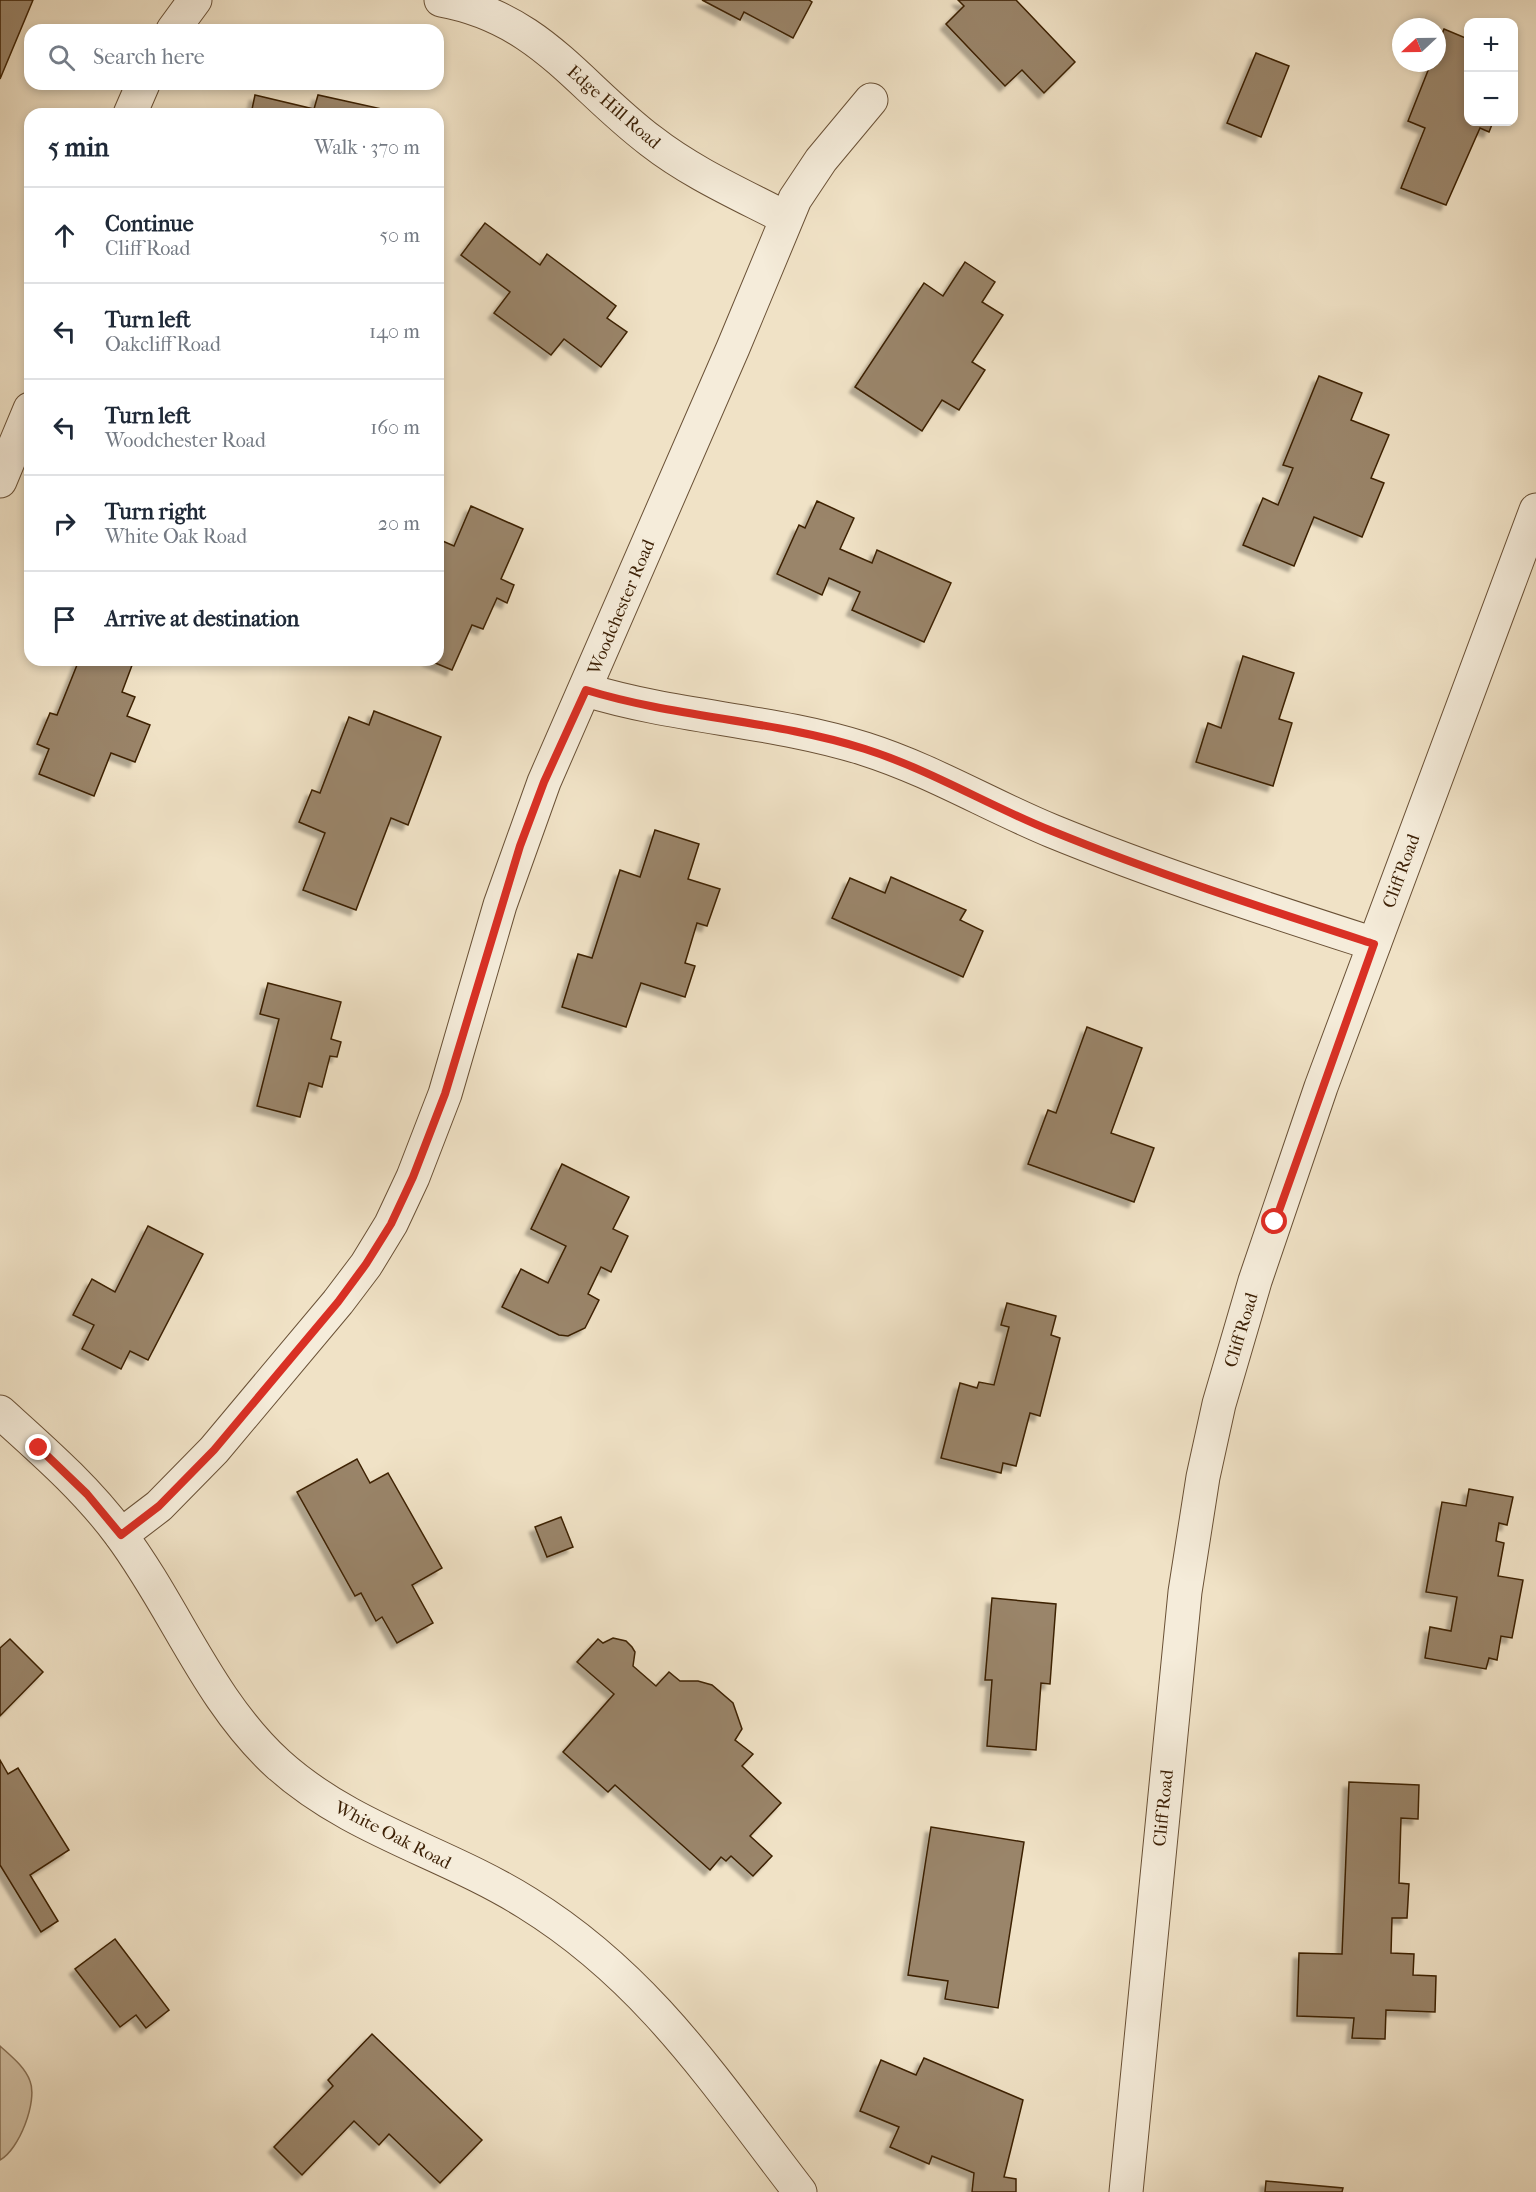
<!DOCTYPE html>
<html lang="en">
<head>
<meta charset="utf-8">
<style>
  body { margin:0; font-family:"IM FELL French Canon",serif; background:#f2f2f3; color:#1f2937 }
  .controls { position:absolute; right:18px; top:18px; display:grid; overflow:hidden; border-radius:12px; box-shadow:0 3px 9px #0003 }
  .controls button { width:54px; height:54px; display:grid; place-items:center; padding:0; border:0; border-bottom:2px solid #e0e1e3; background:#fff; color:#1f2937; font:30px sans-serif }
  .compass { position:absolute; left:1392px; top:18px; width:54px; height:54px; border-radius:50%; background:#fff; box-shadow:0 3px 9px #0003; rotate:248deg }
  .stop { position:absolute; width:18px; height:18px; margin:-14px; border:4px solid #d93025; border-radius:50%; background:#fff }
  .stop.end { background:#d93025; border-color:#fff; box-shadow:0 2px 6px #0008 }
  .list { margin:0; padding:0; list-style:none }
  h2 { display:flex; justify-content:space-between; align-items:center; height:78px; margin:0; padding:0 24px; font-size:26px }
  h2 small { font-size:20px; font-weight:400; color:#747a83 }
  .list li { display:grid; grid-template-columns:39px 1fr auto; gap:18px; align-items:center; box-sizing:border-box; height:96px; padding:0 24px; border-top:2px solid #e0e1e3 }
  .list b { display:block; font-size:22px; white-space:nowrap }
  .list p { margin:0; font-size:20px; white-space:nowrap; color:#747a83 }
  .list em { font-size:20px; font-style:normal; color:#747a83 }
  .icon { flex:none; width:33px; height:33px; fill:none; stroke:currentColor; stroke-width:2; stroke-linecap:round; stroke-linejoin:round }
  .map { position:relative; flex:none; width:1536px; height:2192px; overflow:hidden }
  .search { position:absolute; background:#fff; box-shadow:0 3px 9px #0003; left:24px; top:24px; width:420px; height:66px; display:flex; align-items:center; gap:15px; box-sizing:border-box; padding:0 21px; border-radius:18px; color:#747a83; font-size:22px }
  .panel { position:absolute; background:#fff; box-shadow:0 3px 9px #0003; left:24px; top:108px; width:420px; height:558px; border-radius:18px }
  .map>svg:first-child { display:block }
  .green { fill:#d2c1a5; stroke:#887156; stroke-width:1.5 }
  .building { fill:#9a856a; stroke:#3d2106; stroke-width:1.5; filter:url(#shadow) }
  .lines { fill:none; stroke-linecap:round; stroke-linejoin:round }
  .minor-casing { stroke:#6a5136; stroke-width:35 }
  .tertiary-casing { stroke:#6a5136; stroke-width:35 }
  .minor { stroke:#f5ecda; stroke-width:33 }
  .tertiary { stroke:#f5ecda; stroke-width:33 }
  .route { stroke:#d93025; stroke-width:8 }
  .labels { text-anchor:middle; stroke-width:6; stroke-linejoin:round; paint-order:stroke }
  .street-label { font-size:18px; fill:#3d2106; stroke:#f5ecda }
</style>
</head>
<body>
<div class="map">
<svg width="1536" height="2192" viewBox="0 0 1536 2192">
  <defs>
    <filter id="shadow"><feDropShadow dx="-5.5" dy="5.5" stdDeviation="1.5" flood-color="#0004"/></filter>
  </defs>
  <rect width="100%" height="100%" fill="#f0e2c6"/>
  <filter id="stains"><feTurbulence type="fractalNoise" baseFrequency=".00333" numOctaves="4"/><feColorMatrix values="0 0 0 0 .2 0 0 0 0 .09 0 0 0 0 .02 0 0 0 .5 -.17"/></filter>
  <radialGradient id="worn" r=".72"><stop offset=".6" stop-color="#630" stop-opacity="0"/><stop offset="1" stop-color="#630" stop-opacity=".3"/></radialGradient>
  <path class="green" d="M0 2046C11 2056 25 2067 30 2081 38 2101 19 2150 0 2160Z"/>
  <g class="building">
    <path d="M0 0H33L0 79Z"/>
    <path d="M702 0H809L812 2 793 38 744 12 740 20Z"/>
    <path d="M958 0H1016L1075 62 1044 93 1022 70 1005 86 946 24 964 6Z"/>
    <path d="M1444 29 1468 39V122H1493L1489 132 1480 128 1446 205 1401 188 1425 128 1408 121 1431 63H1437V47Z"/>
    <path d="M1256 53 1289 66 1261 137 1227 123Z"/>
    <path d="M255 95 314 109 318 95 391 111V114H251Z"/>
    <path d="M485 223 540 265 547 254 616 306 607 318 627 332 601 367 564 339 551 355 494 313 510 292 461 255Z"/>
    <path d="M965 262 995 282 982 302 1003 315 972 362 985 370 959 410 942 400 922 431 855 387 924 283 943 296Z"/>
    <path d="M1319 376 1362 393 1351 420 1389 435 1371 478 1384 483 1362 537 1314 517 1294 566 1243 545 1263 498 1278 505 1293 468 1283 465Z"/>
    <path d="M817 501 854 518 840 549 872 563 877 550 951 583 924 642 852 610 860 592 829 578 822 595 777 574 799 525 805 528Z"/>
    <path d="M471 506 523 529 501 579 514 585 507 603 497 598 483 629 472 625 452 670 428 660H438V539L454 546Z"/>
    <path d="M1243 656 1294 673 1279 719 1292 723 1273 786 1196 762 1208 723 1221 728Z"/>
    <path d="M79 660H134L122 692 135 697 127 716 150 725 135 762 111 753 94 796 39 774 49 749 37 744 50 713 57 715Z"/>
    <path d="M374 711 441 737 408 825 391 818 356 910 303 890 325 833 299 822 312 790 320 793 349 717 369 725Z"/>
    <path d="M655 830 699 844 688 879 720 889 707 926 697 923 685 963 695 966 685 997 641 983 626 1027 562 1007 578 954 592 958 620 870 640 877Z"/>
    <path d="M891 877 966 910 960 920 983 931 963 977 832 918 850 878 885 893Z"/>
    <path d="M268 983 341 1002 331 1039 341 1042 337 1057 330 1056 322 1087 309 1083 300 1117 257 1106 279 1019 260 1014Z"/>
    <path d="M1087 1027 1142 1048 1111 1133 1154 1148 1134 1202 1028 1164 1048 1110 1056 1113Z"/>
    <path d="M562 1164 629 1197 613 1229 628 1236 611 1272 601 1267 588 1294 599 1300 585 1328 568 1336 559 1335 502 1307 521 1269 548 1283 566 1246 531 1229Z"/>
    <path d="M148 1226 203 1254 148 1360 130 1351 121 1369 82 1349 94 1325 73 1315 92 1279 115 1292Z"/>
    <path d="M1007 1303 1056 1316 1051 1335 1060 1338 1040 1416 1030 1413 1016 1466 1003 1463 1001 1473 941 1458 960 1383 977 1388 979 1382 994 1385 1009 1327 1001 1325Z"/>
    <path d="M357 1459 370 1483 388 1473 442 1568 412 1585 433 1623 397 1643 382 1617 376 1621 361 1593 355 1596 297 1492Z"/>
    <path d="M1469 1489 1513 1497 1507 1525 1499 1523 1496 1541 1504 1543 1498 1576 1523 1580 1512 1638 1501 1636 1497 1660 1489 1658 1486 1669 1425 1658 1430 1627 1451 1631 1457 1597 1426 1592 1442 1502 1466 1506Z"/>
    <path d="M561 1517 573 1547 547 1557 535 1527Z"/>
    <path d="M992 1598 1056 1604 1050 1684 1041 1683 1036 1750 987 1746 992 1680H985Z"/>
    <path d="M613 1638 626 1641 632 1647 635 1652 633 1666 656 1686 669 1672 680 1681H698L712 1685 733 1703 742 1729 735 1740 753 1754 742 1766 781 1803 750 1836 772 1856 753 1876 731 1856 726 1861 721 1857 710 1870 615 1785 608 1792 563 1752 614 1694 577 1662 598 1639 603 1643Z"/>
    <path d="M10 1639 43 1672 0 1716V1648Z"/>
    <path d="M0 1760 8 1774 18 1768 69 1850 30 1875 58 1921 41 1932 0 1865Z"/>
    <path d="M1349 1782 1419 1785 1418 1819 1401 1818 1399 1883 1409 1884 1407 1918H1392L1391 1953 1414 1954 1413 1975 1436 1976 1435 2012 1386 2010 1385 2039 1352 2038 1354 2018 1297 2016 1299 1953 1342 1954Z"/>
    <path d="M931 1827 1024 1842 998 2008 945 1999 948 1981 908 1975Z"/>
    <path d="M115 1939 169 2010 146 2028 136 2015 120 2027 75 1969Z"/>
    <path d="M372 2034 482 2140 440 2183 389 2134 379 2145 354 2121 302 2175 274 2147 333 2086 328 2080Z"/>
    <path d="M924 2058 1023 2100 1004 2177 1016 2179V2192H972L974 2173 932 2156 929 2164 890 2147 899 2127 860 2111 881 2060 916 2075Z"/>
    <path d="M1266 2181 1343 2188 1342 2192H1265Z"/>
  </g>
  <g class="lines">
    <g class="minor-casing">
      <g id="minor">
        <path d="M441 0C540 18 577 85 651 141 692 173 740 194 786 218"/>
        <path d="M173 30 195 0"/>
        <path d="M130 114 143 84"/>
        <path d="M0 481 30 409"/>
        <path d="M586 690C677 718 774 720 865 749 931 770 989 805 1052 831 1157 874 1266 909 1374 944"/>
        <path d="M0 1412C42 1450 86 1488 120 1534 176 1609 208 1700 278 1764 351 1830 446 1852 527 1903 648 1978 715 2082 800 2192"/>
        <path d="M121 1535 159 1506 214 1450 338 1302 366 1265 391 1224 413 1177 445 1094 500 905 544 782 733 348 795 199 821 160 871 100"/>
      </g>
    </g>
    <g class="tertiary-casing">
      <path id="tertiary" d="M1126 2192 1185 1592 1203 1477 1219 1404 1255 1281 1321 1087 1536 510"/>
    </g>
    <use href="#minor" class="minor"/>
    <use href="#tertiary" class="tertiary"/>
  </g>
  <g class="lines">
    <path class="route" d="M39 1448 87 1494 121 1535 159 1506 214 1450 338 1302 366 1264 391 1224 413 1177 445 1094 520 846 544 782 586 690C677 718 774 720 865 749 931 770 989 806 1052 831 1157 874 1266 909 1374 944L1275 1222"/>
  </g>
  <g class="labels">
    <g class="street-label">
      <text transform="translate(614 107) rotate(41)" y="6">Edge Hill Road</text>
      <text transform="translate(621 607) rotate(-67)" y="6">Woodchester Road</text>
      <text transform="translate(1401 871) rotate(-70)" y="6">Cliff Road</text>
      <text transform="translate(1241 1330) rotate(-73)" y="6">Cliff Road</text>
      <text transform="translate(1163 1808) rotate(-84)" y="6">Cliff Road</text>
      <text transform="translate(393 1835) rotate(27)" y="6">White Oak Road</text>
    </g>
  </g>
  <rect width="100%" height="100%" filter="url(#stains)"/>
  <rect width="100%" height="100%" fill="url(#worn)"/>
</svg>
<div class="controls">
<button>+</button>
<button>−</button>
</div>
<svg class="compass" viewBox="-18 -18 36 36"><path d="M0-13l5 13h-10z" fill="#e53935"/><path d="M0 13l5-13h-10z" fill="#747a83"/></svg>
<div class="stop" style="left:1275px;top:1222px"></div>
<div class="stop end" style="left:39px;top:1448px"></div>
<div class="search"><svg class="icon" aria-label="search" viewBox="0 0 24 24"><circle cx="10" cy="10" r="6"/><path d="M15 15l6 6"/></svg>Search here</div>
<section class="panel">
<h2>5 min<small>Walk · 370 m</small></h2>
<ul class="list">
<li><svg class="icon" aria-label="ahead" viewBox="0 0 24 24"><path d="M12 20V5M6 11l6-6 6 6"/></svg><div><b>Continue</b><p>Cliff Road</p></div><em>50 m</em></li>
<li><svg class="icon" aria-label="left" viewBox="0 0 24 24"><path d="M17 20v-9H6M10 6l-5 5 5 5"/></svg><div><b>Turn left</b><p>Oakcliff Road</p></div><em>140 m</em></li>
<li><svg class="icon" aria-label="left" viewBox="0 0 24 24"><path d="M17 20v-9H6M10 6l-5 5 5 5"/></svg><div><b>Turn left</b><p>Woodchester Road</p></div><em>160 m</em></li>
<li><svg class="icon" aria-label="right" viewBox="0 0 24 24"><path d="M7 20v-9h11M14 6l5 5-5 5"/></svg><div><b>Turn right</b><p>White Oak Road</p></div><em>20 m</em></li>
<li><svg class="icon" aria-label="arrive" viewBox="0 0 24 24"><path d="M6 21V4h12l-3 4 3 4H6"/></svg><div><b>Arrive at destination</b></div></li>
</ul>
</section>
</div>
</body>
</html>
